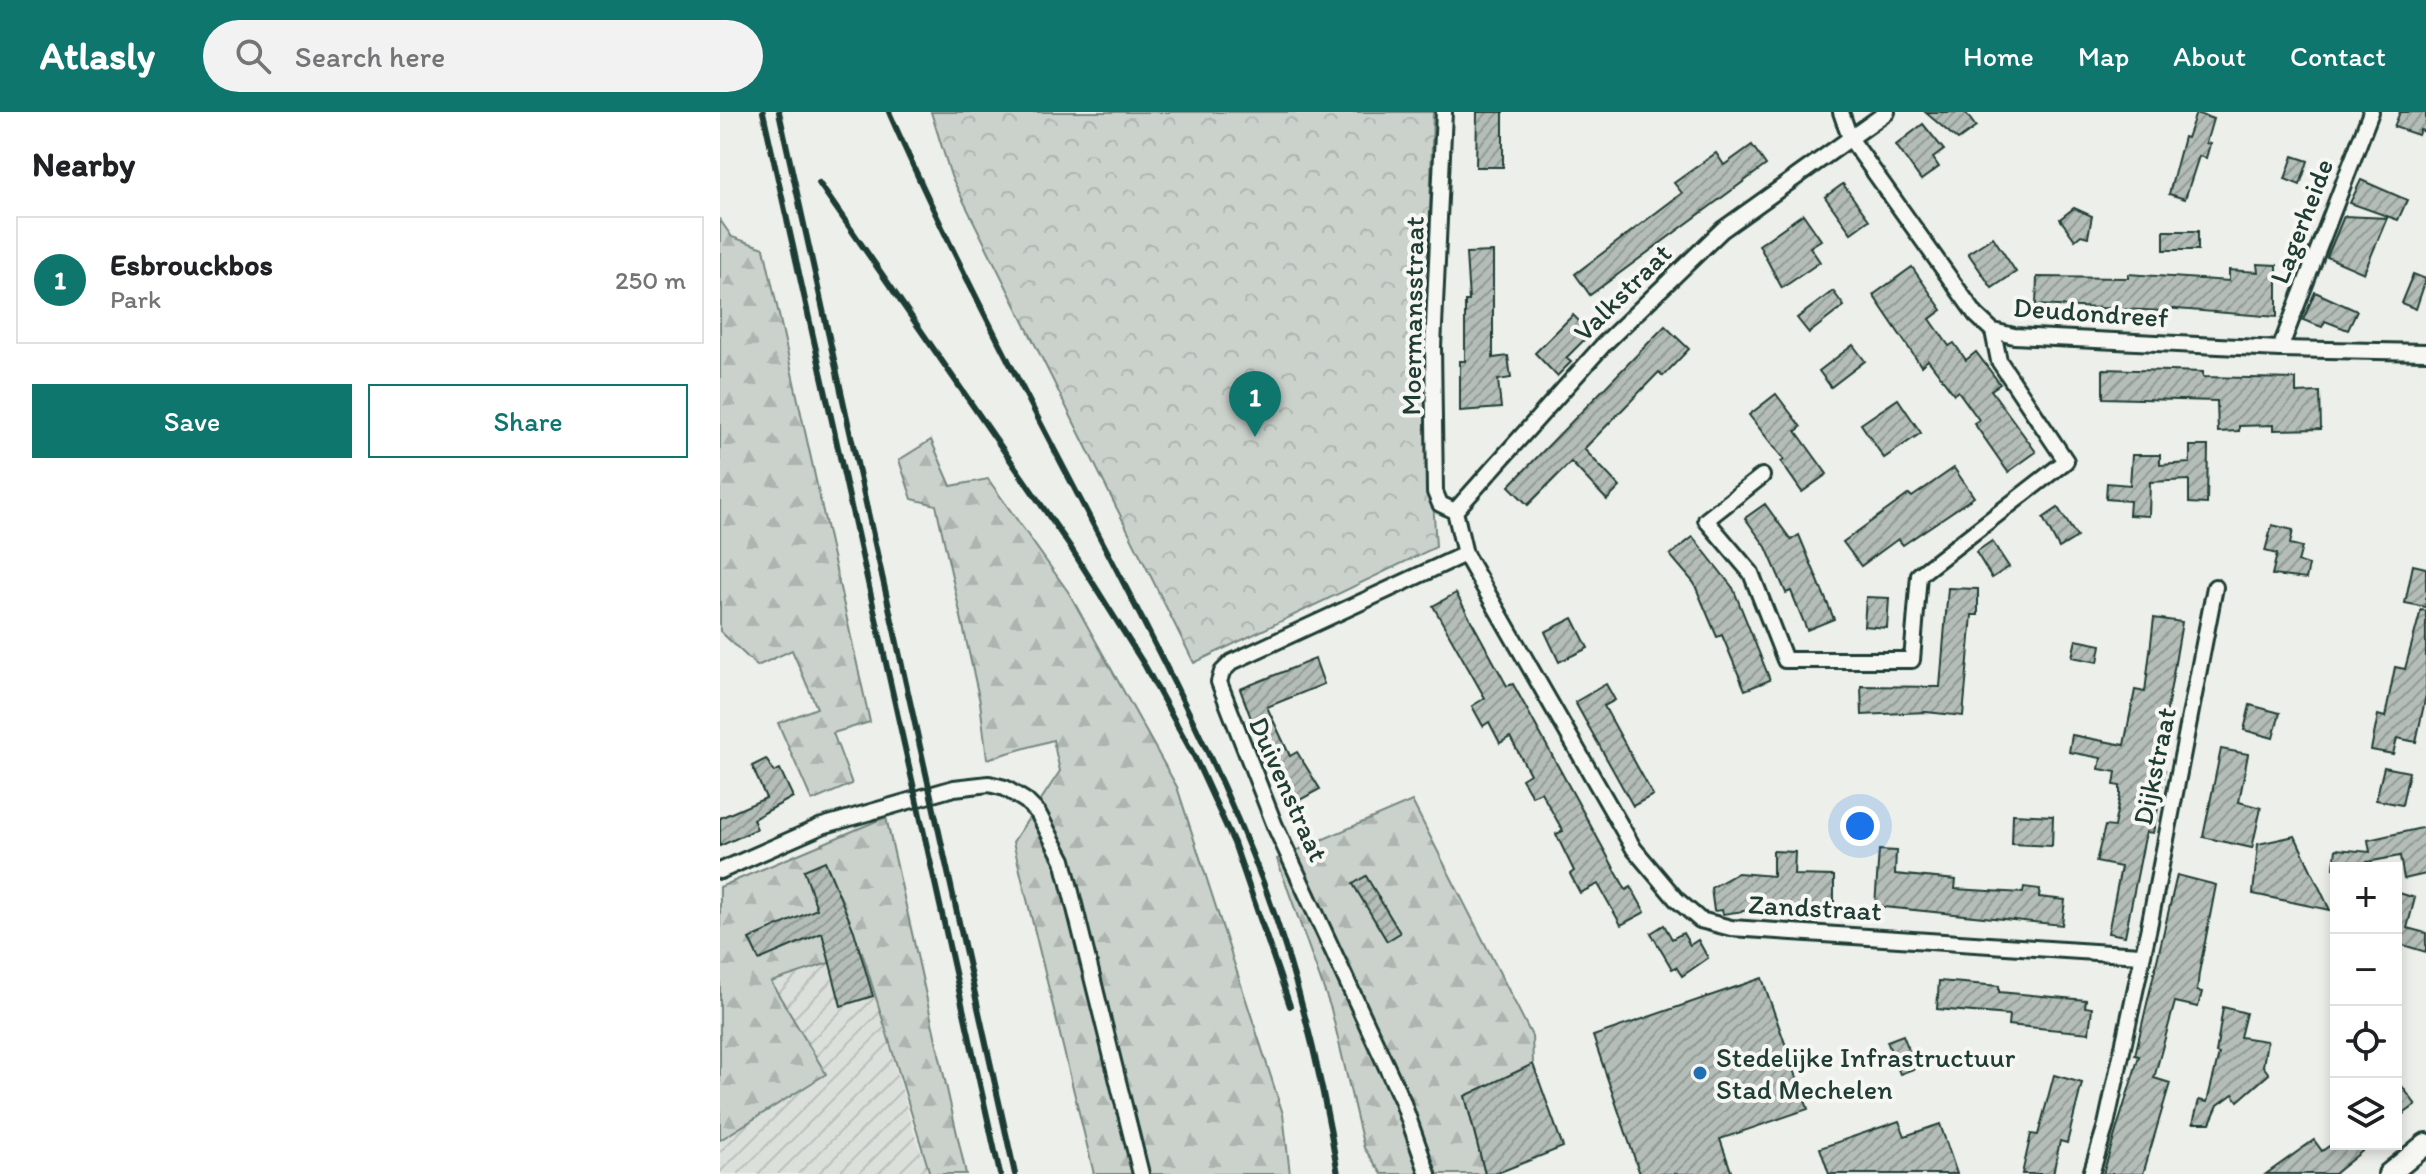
<!DOCTYPE html>
<html lang="en">
<head>
<meta charset="utf-8">
<style>
  body { margin:0; font-family:Itim,sans-serif; background:#f2f2f2; color:#202124 }
  .controls { position:absolute; right:24px; bottom:24px; display:grid; overflow:hidden; border-radius:0px; box-shadow:0 4px 12px #0003 }
  .controls button { width:72px; height:72px; display:grid; place-items:center; padding:0; border:0; border-bottom:2px solid #e0e0e0; background:#fff; color:#202124; font:40px sans-serif }
  .you { position:absolute; left:1140px; top:714px; width:28px; height:28px; margin:-20px; border:6px solid #fff; border-radius:50%; background:#1a73e8; box-shadow:0 0 0 12px #1a73e833 }
  .badge { display:grid; place-items:center; width:52px; height:52px; border-radius:50%; background:#0f766e; color:#fff; font-size:26px; font-weight:700 }
  .pin { position:absolute; translate:-50% -66px; filter:drop-shadow(0 2px 4px #0008) }
  .pin::after { content:''; position:absolute; top:42px; width:28px; height:24px; background:inherit; clip-path:polygon(0 0,100% 0,50% 100%) }
  .list { margin:0; padding:0; list-style:none }
  h2 { display:flex; justify-content:space-between; align-items:center; height:104px; margin:0; padding:0 32px; font-size:34px }
  h2 small { font-size:26px; font-weight:400; color:#757577 }
  .list li { display:grid; grid-template-columns:52px 1fr auto; gap:24px; align-items:center; box-sizing:border-box; height:128px; margin:0 16px 16px; padding:0 16px; border:2px solid #e0e0e0; border-radius:0px }
  .list b { display:block; font-size:30px; white-space:nowrap }
  .list p { margin:0; font-size:26px; white-space:nowrap; color:#757577 }
  .list em { font-size:26px; font-style:normal; color:#757577 }
  .actions { display:flex; gap:16px; padding:24px 32px }
  .actions a { flex:1; padding:18px 0; border:2px solid #0f766e; border-radius:0px; text-align:center; font-size:28px; color:#0f766e }
  .actions .main { background:#0f766e; color:#fff }
  .icon { flex:none; width:44px; height:44px; fill:none; stroke:currentColor; stroke-width:2; stroke-linecap:round; stroke-linejoin:round }
  .map { position:relative; flex:none; width:1706px; height:1062px; overflow:hidden }
  header { display:flex; align-items:center; gap:48px; box-sizing:border-box; height:112px; padding:0 40px; background:#0f766e; color:#fff }
  header strong { font-size:38px }
  nav { display:flex; gap:44px; margin-inline-start:auto; font-size:28px }
  .search { width:560px; height:72px; background:#f2f2f2; display:flex; align-items:center; gap:20px; box-sizing:border-box; padding:0 28px; border-radius:44px; color:#757577; font-size:30px }
  main { display:flex }
  aside { flex:1; background:#fff }
  .map>svg:first-child { display:block }
  .industrial { fill:url(#industrial-furrows) }
  .forest { fill:url(#forest-firs); stroke:#758880; stroke-width:2 }
  .park { fill:url(#park-crowns); stroke:#758880; stroke-width:2 }
  .building { fill:url(#building-hatch); stroke:#1f3d34; stroke-width:2 }
  .lines { fill:none; stroke-linecap:round; stroke-linejoin:round }
  .minor-casing { stroke:#1f3d34; stroke-width:20 }
  .secondary-casing { stroke:#1f3d34; stroke-width:26 }
  .minor { stroke:#f6f6f2; stroke-width:14 }
  .secondary { stroke:#f6f6f2; stroke-width:20 }
  .rail { stroke:#1f3d34; stroke-width:6 }
  .poi-dot { fill:#1f6fb2; stroke:#f6f6f2; stroke-width:3 }
  .labels { text-anchor:middle; stroke-width:8; stroke-linejoin:round; paint-order:stroke }
  .street-label { font-size:28px; fill:#1f3d34; stroke:#f6f6f2 }
  .poi-label { font-size:28px; fill:#1f3d34; stroke:#f6f6f2; text-anchor:start }
</style>
</head>
<body>
<header>
<strong>Atlasly</strong>
<div class="search"><svg class="icon" aria-label="search" viewBox="0 0 24 24"><circle cx="10" cy="10" r="6"/><path d="M15 15l6 6"/></svg>Search here</div>
<nav><a>Home</a><a>Map</a><a>About</a><a>Contact</a></nav>
</header>
<main>
<aside>
<h2>Nearby<small></small></h2>
<ul class="list">
<li><span class="badge">1</span><div><b>Esbrouckbos</b><p>Park</p></div><em>250 m</em></li>
</ul>
<div class="actions"><a class="main">Save</a><a>Share</a></div>
</aside>
<div class="map">
<svg width="1706" height="1062" viewBox="0 0 1706 1062">
  <defs>
    <pattern id="industrial-furrows" width="10" height="10" patternUnits="userSpaceOnUse" patternTransform="scale(2)"><rect width="10" height="10" fill="#dce0db"/><path d="M-1 1l2-2M0 10L10 0M9 11l2-2" fill="none" stroke="#bcc1bd"/></pattern>
    <pattern id="forest-firs" width="22" height="20" patternUnits="userSpaceOnUse" patternTransform="scale(2)"><rect width="22" height="20" fill="#cbd2cc"/><path d="M5 1l3.5 6h-7zM16 11l3.5 6h-7z" fill="#aeb5b0"/></pattern>
    <pattern id="park-crowns" width="20" height="18" patternUnits="userSpaceOnUse" patternTransform="scale(2)"><rect width="20" height="18" fill="#cbd2cc"/><path d="M2 6a3 3 0 1 1 6 0M12 15a3 3 0 1 1 6 0" fill="none" stroke="#aeb5b0"/></pattern>
    <pattern id="building-hatch" width="6" height="6" patternUnits="userSpaceOnUse" patternTransform="scale(2)"><rect width="6" height="6" fill="#b4bdb8"/><path d="M-1 1l2-2M0 6l6-6M5 7l2-2" fill="none" stroke="#929b96"/></pattern>
  </defs>
  <rect width="100%" height="100%" fill="#edefea"/>
  <filter id="ink" filterUnits="userSpaceOnUse"><feTurbulence type="fractalNoise" baseFrequency=".0125" numOctaves="2"/><feDisplacementMap in="SourceGraphic" scale="16" xChannelSelector="R" yChannelSelector="G"/><feConvolveMatrix kernelMatrix="1 2 1 2 8 2 1 2 1" color-interpolation-filters="sRGB"/></filter>
  <g filter="url(#ink)">
    <path class="industrial" d="M142 840 197 1030 210 1062H0V1028L106 962 51 870Z"/>
    <g class="forest">
      <path d="M0 108 12 125 44 136 150 610 113 621 132 672 92 689 58 611 97 596 72 538 37 554 0 519Z"/>
      <path d="M211 328 231 374 268 367 349 481 457 675 563 1002 570 1062H374L293 730 340 659 333 628 267 647 260 590 216 393 192 387 179 348Z"/>
      <path d="M692 689 812 924 813 952 745 984 765 1062H662L644 1036 611 897 557 747Z"/>
      <path d="M166 705 246 1062H210L142 840 51 870 106 962 0 1028V775Z"/>
    </g>
    <path class="park" d="M211 0H713L705 259 716 435 474 551 231 64Z"/>
    <g class="building">
      <path d="M757 0H783V55H756Z"/>
      <path d="M1205 0H1245L1256 15 1238 28Z"/>
      <path d="M1680 0H1706V20L1700 18 1698 23 1674 15Z"/>
      <path d="M1476 1 1493 7 1486 31 1490 32 1486 46 1479 44 1465 87 1449 82 1464 25 1467 26Z"/>
      <path d="M1203 12 1224 38 1213 46 1219 55 1201 68 1176 33Z"/>
      <path d="M1032 33 1046 53 870 183 855 162 962 81 954 71 996 41 1004 53Z"/>
      <path d="M1573 44 1588 49 1580 73 1565 67Z"/>
      <path d="M1641 68 1687 88 1678 108 1630 91Z"/>
      <path d="M1123 72 1149 108 1131 121 1105 85Z"/>
      <path d="M1354 96 1372 104 1368 125 1361 123 1355 128 1340 107Z"/>
      <path d="M1083 102 1101 128 1090 135 1100 150 1062 176 1039 133Z"/>
      <path d="M1624 104 1667 106 1644 161 1607 145Z"/>
      <rect x="1444" y="119" width="34" height="19"/>
      <path d="M1273 125 1296 160 1272 176 1248 141Z"/>
      <path d="M773 140V246L788 244 791 266 778 268 781 296 740 299V249H745V189H749L746 141Z"/>
      <path d="M1537 152 1557 153V205L1444 196V199L1316 193 1317 165 1408 166V162L1509 169V158L1538 160Z"/>
      <path d="M1192 155 1222 198 1210 207 1229 234 1234 231 1246 248 1256 240 1280 272 1271 278 1316 340 1288 360 1254 311 1259 308 1238 279 1234 282 1208 248 1201 254 1153 183Z"/>
      <path d="M1693 162 1706 167 1696 197 1681 191Z"/>
      <path d="M1113 179 1124 194 1089 221 1077 206Z"/>
      <path d="M1595 180 1637 199 1628 218 1605 209 1602 215 1583 208Z"/>
      <path d="M853 203 871 221 846 246 851 250 837 264 815 241Z"/>
      <path d="M945 214 969 237 943 264 939 260 864 337 900 375 887 388 851 350 808 393 789 374Z"/>
      <path d="M1133 233 1145 249 1111 275 1099 259Z"/>
      <path d="M1383 257 1483 260V265L1576 267V281L1600 280 1601 317 1554 318V313L1519 314V319L1498 320 1497 289 1383 286Z"/>
      <path d="M1056 282 1081 315 1076 319 1107 362 1082 380 1061 350 1064 348 1029 303Z"/>
      <path d="M1178 287 1201 321 1164 346 1141 312Z"/>
      <path d="M1470 334H1488L1487 392 1469 391V368L1430 370 1429 404 1409 403 1410 389 1386 387 1387 371 1410 373 1412 343H1440V353L1470 351Z"/>
      <path d="M1234 356 1254 385 1183 433 1178 427 1141 454 1123 430 1189 382 1192 385Z"/>
      <path d="M1045 392 1071 428 1079 423 1114 507 1087 518 1071 479 1066 481 1046 435 1025 406Z"/>
      <path d="M1338 396 1357 425 1339 436 1323 406Z"/>
      <path d="M1552 413 1573 418 1570 432 1582 435 1578 450 1589 453 1586 467 1552 463 1557 442 1545 439Z"/>
      <path d="M973 425 1013 476 1050 568 1025 578 1002 523 997 525 974 471 950 443Z"/>
      <path d="M1272 429 1289 455 1272 466 1256 440Z"/>
      <path d="M1693 453 1706 456V495L1685 491Z"/>
      <path d="M1228 476 1258 477V503H1252L1243 604 1206 600 1142 603 1141 574 1220 575Z"/>
      <path d="M736 481 787 574 793 572 906 778 911 775 925 800 901 813 878 772 860 781 850 762 854 759 836 722 843 719 821 680 812 684 802 667 810 662 790 625 780 631 769 610 763 614 752 594 765 586 713 494Z"/>
      <path d="M1146 485 1169 486 1167 516 1144 514Z"/>
      <path d="M1701 498 1706 499V583L1696 630 1677 626 1673 642 1651 638 1658 603 1665 605 1675 555 1685 557Z"/>
      <path d="M853 506 868 536 839 550 825 520Z"/>
      <path d="M1434 506 1462 510 1437 656 1445 658 1438 696 1433 721 1426 720 1405 824 1388 821 1401 755 1376 750 1385 714 1394 715 1400 683V674L1394 673 1396 660 1379 657 1381 646 1349 640 1352 623 1404 633 1415 578 1425 580Z"/>
      <path d="M1356 528 1381 533 1378 550 1352 545Z"/>
      <path d="M595 547 604 572 547 595 570 644 577 640 600 677 569 694 565 679 547 650 543 652 533 630 541 633 520 577Z"/>
      <path d="M886 572 895 588 884 594 933 683 913 694 855 590Z"/>
      <path d="M1530 593 1560 601 1553 626 1524 618Z"/>
      <path d="M1501 637 1528 642 1519 690 1541 696 1532 736 1483 725Z"/>
      <path d="M46 647 54 660 60 657 73 685 33 707 37 717 0 734V706L46 686 32 654Z"/>
      <path d="M1664 655 1689 660 1682 693 1656 688Z"/>
      <path d="M1293 702 1333 704 1332 734 1292 732Z"/>
      <path d="M1706 715V762L1684 767 1680 744 1614 756 1616 737 1650 740 1648 728Z"/>
      <path d="M1575 724 1588 752 1610 798 1533 782 1538 732Z"/>
      <path d="M1159 738 1176 739 1175 762 1236 768 1235 777 1303 781 1304 775 1320 777 1319 785 1345 788 1342 813 1155 794Z"/>
      <path d="M1053 739 1075 740 1074 763 1114 764V798L1045 796 1003 802 1002 798 994 799 991 776 1018 761 1053 764Z"/>
      <path d="M105 749 134 819 153 884 121 894 102 821 39 848 29 827 97 797 84 758Z"/>
      <path d="M1457 763 1496 773 1479 861 1477 879 1482 880 1478 895 1455 890 1434 966 1450 971 1423 1062H1383L1419 944 1415 943Z"/>
      <path d="M646 764 680 821 667 829 633 772Z"/>
      <path d="M1676 780 1695 786 1687 816 1706 821V840L1683 833 1681 839H1676Z"/>
      <path d="M944 813 952 827 963 821 970 833 978 828 988 846 962 864 956 855 952 857 931 821Z"/>
      <path d="M1042 866 1088 997 1000 1027 1012 1062H920L873 924Z"/>
      <path d="M1219 869 1279 874V880L1366 888 1365 895 1372 896 1369 921 1288 913 1289 903 1217 897Z"/>
      <path d="M1503 895 1526 901 1520 925 1547 929 1543 954 1549 962 1518 989 1513 982 1498 993 1490 1011H1473L1479 988 1487 990 1499 942 1496 941Z"/>
      <path d="M1183 923 1196 956 1180 962 1167 929Z"/>
      <path d="M813 952 843 1035 775 1062H765L745 984Z"/>
      <path d="M1334 963 1362 971 1347 1031 1340 1029 1333 1062H1302L1311 1022 1318 1023Z"/>
      <path d="M1676 966 1696 993 1676 1007Z"/>
      <path d="M1179 1009 1185 1024 1220 1012 1237 1062H1109L1100 1036Z"/>
      <path d="M1594 1028 1602 1039 1612 1032H1651L1614 1062H1546Z"/>
    </g>
    <g class="lines">
      <g class="minor-casing">
        <g id="minor">
          <path d="M724 0 713 235 715 380 720 392 735 399"/>
          <path d="M1121 0 1130 26 1256 203 1273 219 1294 224 1560 237 1706 240"/>
          <path d="M1167 0 1002 118 884 232 735 399 745 442 914 737 956 787 980 808 1011 816 1420 843"/>
          <path d="M1560 237 1651 0"/>
          <path d="M1042 364 986 408 1031 461 1065 548H1192L1199 463 1346 349 1279 249 1273 219"/>
          <path d="M0 759 102 714 234 676 269 672 285 676 306 689 318 701 343 748 421 1062"/>
          <path d="M708 1062 682 988 555 714 499 570 502 560 512 550 745 442"/>
          <path d="M1371 1062 1386 1013 1429 815 1495 475"/>
        </g>
      </g>
      <g class="secondary-casing">
        <path id="secondary" d="M1669 1062 1706 1032"/>
      </g>
      <use href="#minor" class="minor"/>
      <use href="#secondary" class="secondary"/>
      <g class="rail">
        <path d="M43 0 280 1062"/>
        <path d="M59 0 295 1062"/>
        <path d="M169 0C238 158 321 311 400 464 452 565 503 665 543 770 578 865 602 963 618 1062"/>
        <path d="M99 71 351 436 425 554 475 646 514 731 570 894"/>
      </g>
    </g>
  </g>
  <circle class="poi-dot" cx="980" cy="961" r="8"/>
  <g class="labels">
    <g class="street-label">
      <text transform="translate(1581 109) rotate(-69)" y="10">Lagerheide</text>
      <text transform="translate(902 180) rotate(-45)" y="10">Valkstraat</text>
      <text transform="translate(1371 200) rotate(4)" y="10">Deudondreef</text>
      <text transform="translate(692 204) rotate(-89)" y="10">Moermansstraat</text>
      <text transform="translate(1434 654) rotate(-78)" y="10">Dijkstraat</text>
      <text transform="translate(569 677) rotate(66)" y="10">Duivenstraat</text>
      <text transform="translate(1095 795) rotate(3)" y="10">Zandstraat</text>
    </g>
    <g class="poi-label">
      <text x="996" y="955">Stedelijke Infrastructuur<tspan x="996" dy="32">Stad Mechelen</tspan></text>
    </g>
  </g>
</svg>
<div class="controls">
<button>+</button>
<button>−</button>
<button><svg class="icon" aria-label="locate" viewBox="0 0 24 24"><circle cx="12" cy="12" r="6"/><path d="M12 2v4M12 18v4M2 12h4M18 12h4"/></svg></button>
<button><svg class="icon" aria-label="layers" viewBox="0 0 24 24"><path d="M12 4l9 5-9 5-9-5zM3 14l9 5 9-5"/></svg></button>
</div>
<div class="you"></div>
<div class="pin badge" style="left:535px;top:325px">1</div>
</div>
</main>
</body>
</html>
